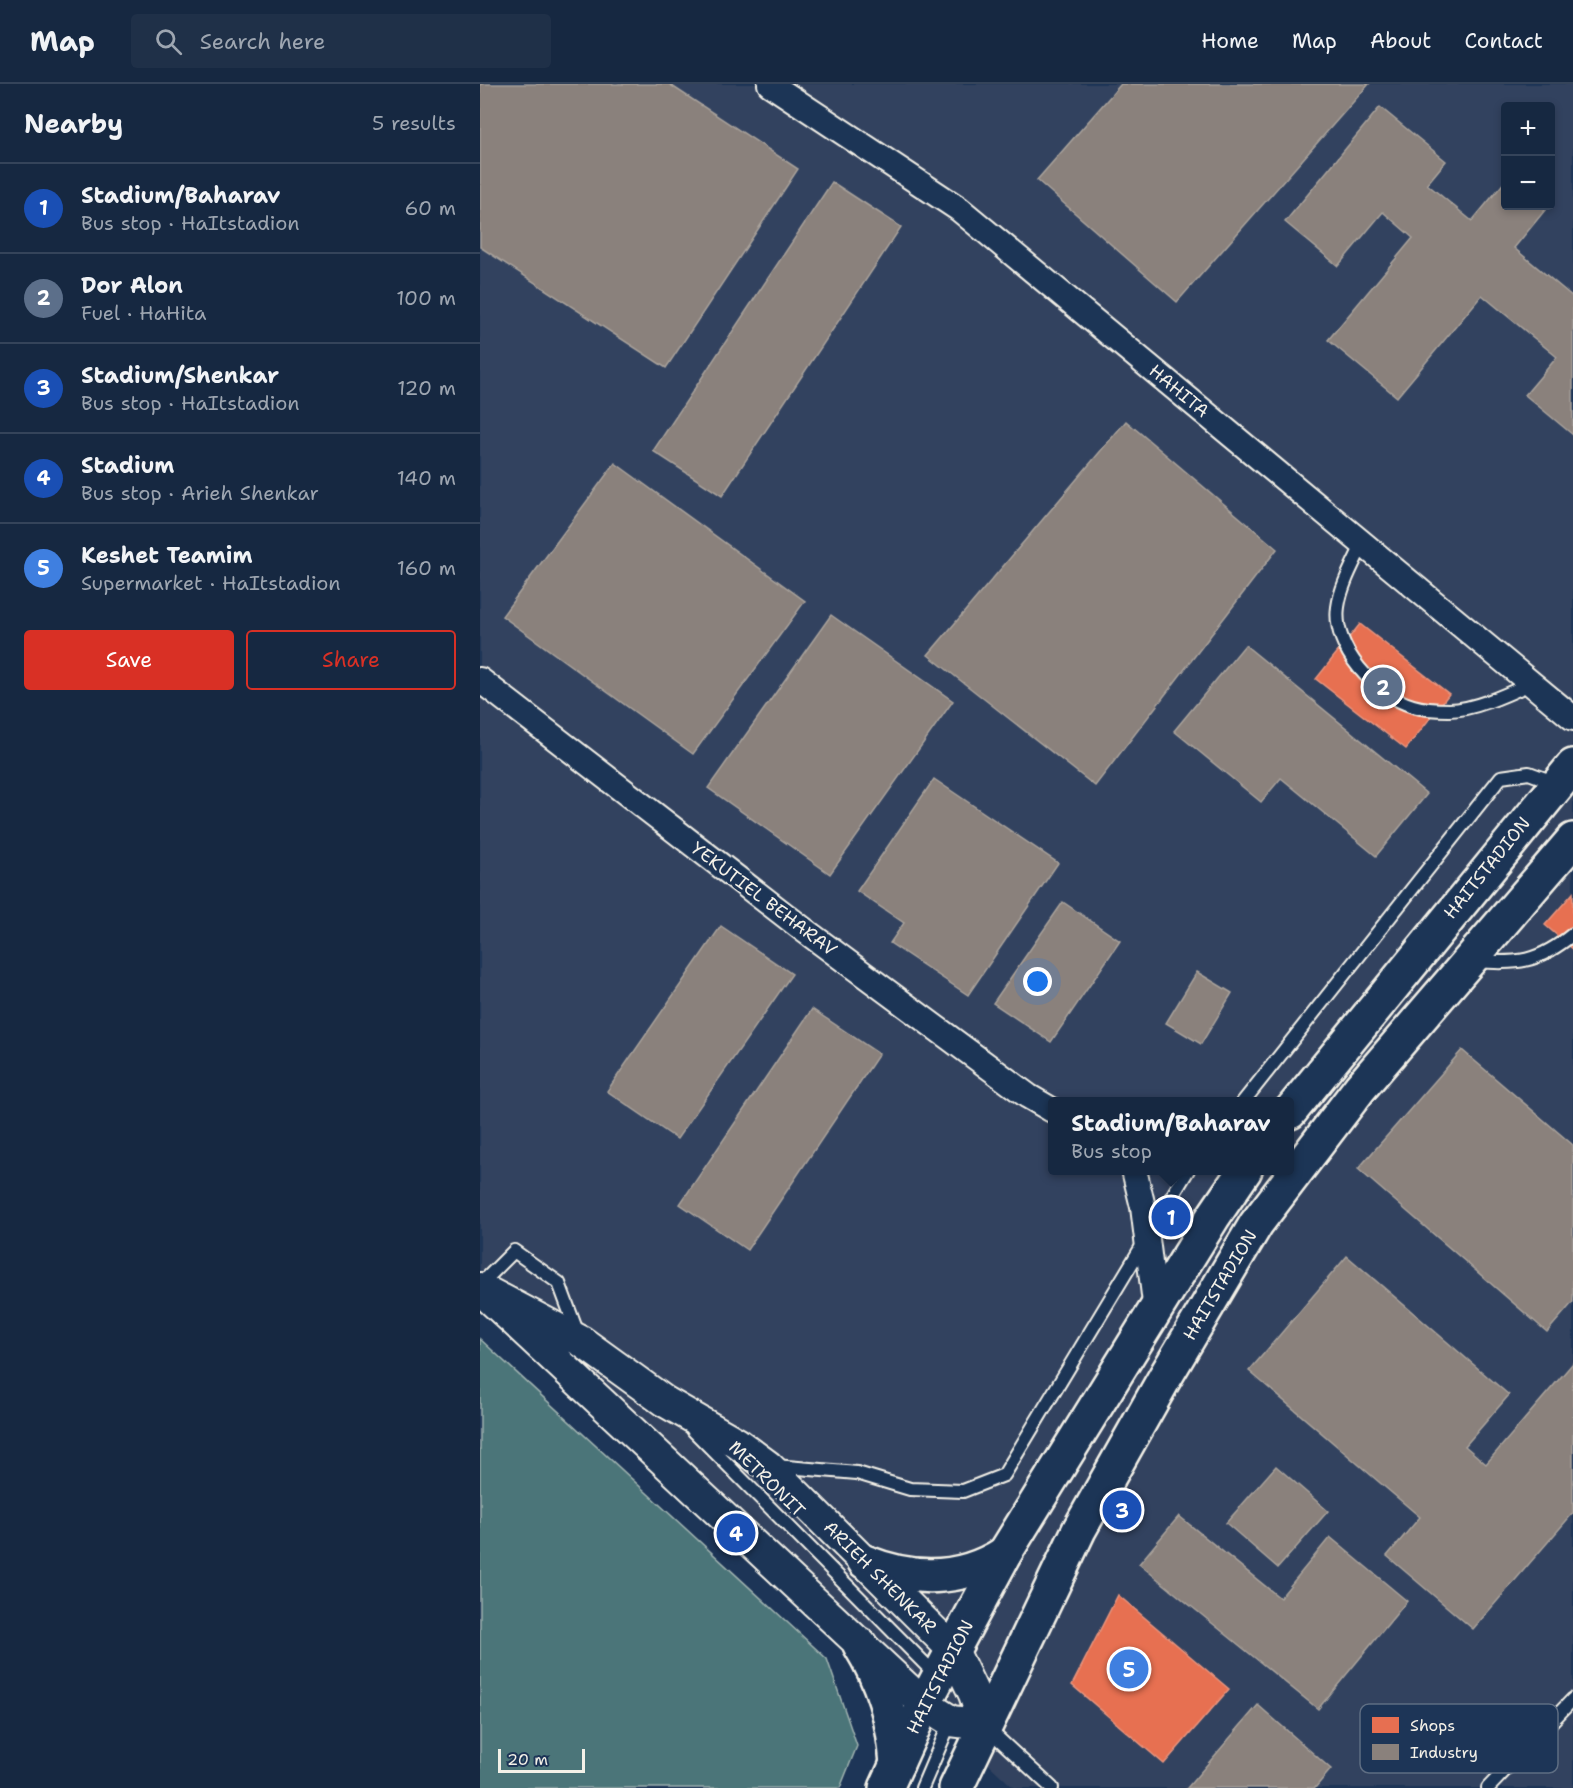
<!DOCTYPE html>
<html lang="en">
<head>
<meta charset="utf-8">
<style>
  body { margin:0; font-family:"Shantell Sans",sans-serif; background:#1f3048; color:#f1f3f6 }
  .controls { position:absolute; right:18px; top:18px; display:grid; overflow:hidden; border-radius:6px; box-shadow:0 3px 9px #0003 }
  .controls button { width:54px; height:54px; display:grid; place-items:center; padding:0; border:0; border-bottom:2px solid #35445a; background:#162841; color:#f1f3f6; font:30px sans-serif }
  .scale { position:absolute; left:18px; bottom:15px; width:87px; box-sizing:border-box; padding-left:6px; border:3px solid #f4f1e8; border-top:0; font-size:16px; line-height:21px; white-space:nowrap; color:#f4f1e8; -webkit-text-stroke:4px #1d3557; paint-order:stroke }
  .you { position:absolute; left:558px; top:898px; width:21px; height:21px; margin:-15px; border:4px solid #fff; border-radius:50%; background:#1a73e8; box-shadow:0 0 0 9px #1a73e833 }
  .badge { display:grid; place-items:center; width:39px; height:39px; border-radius:50%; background:#d93025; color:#fff; font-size:20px; font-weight:700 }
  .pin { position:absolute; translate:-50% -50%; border:3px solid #fff; box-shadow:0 2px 6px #0006 }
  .popup { position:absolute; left:568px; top:1013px; width:246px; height:78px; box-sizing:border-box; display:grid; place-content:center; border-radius:6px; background:#162841; filter:drop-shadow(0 2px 4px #0005); font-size:20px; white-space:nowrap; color:#9ea6b1 }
  .popup b { font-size:22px; color:#f1f3f6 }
  .popup::after { content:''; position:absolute; left:50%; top:100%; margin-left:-12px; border:12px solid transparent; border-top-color:#162841 }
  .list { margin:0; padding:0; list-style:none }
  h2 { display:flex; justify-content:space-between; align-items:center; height:78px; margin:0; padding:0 24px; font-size:26px }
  h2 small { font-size:20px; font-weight:400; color:#9ea6b1 }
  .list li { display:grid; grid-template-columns:39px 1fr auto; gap:18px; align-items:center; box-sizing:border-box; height:90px; padding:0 24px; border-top:2px solid #35445a }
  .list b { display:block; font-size:22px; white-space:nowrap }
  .list p { margin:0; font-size:20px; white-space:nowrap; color:#9ea6b1 }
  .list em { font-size:20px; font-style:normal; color:#9ea6b1 }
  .actions { display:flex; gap:12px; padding:18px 24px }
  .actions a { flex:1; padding:14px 0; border:2px solid #d93025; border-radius:6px; text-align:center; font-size:21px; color:#d93025 }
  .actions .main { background:#d93025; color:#fff }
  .icon { flex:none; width:33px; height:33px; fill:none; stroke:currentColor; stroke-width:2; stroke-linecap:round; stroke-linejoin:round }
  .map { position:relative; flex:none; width:1093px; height:1704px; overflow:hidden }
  header { display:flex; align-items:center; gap:36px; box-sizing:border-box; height:84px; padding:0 30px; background:#162841; border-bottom:2px solid #35445a }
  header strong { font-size:28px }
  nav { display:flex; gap:33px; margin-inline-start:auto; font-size:21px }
  .search { width:420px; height:54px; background:#1f3048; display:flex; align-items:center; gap:15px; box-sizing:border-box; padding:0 21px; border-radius:6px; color:#9ea6b1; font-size:22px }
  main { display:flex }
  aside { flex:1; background:#162841 }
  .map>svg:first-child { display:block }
  .built { fill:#32425f; fill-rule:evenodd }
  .green { fill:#4c7579; stroke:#a0b3b0; stroke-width:1.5 }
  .shops { fill:#e76f51; stroke:#eb967e; stroke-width:1.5 }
  .industry { fill:#8a817c; stroke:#aaa39c; stroke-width:1.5 }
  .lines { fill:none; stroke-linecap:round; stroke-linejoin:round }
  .service-casing { stroke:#f4f1e8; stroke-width:16 }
  .minor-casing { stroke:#f4f1e8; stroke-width:28 }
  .tertiary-casing { stroke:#f4f1e8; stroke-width:34 }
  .secondary-casing { stroke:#f4f1e8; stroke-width:38 }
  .service { stroke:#1d3557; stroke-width:12 }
  .minor { stroke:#1d3557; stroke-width:24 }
  .tertiary { stroke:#1d3557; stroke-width:30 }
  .secondary { stroke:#1d3557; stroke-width:33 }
  .labels { text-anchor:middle; stroke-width:6; stroke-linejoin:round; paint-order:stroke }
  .street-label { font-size:18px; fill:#f4f1e8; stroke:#1d3557 }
  .key { fill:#1d3557; stroke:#5e6d82; stroke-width:1.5 }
  .key-label { font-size:16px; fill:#f4f1e8 }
</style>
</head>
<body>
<header>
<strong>Map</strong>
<div class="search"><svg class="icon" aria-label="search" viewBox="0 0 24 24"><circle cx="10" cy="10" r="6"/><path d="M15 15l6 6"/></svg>Search here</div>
<nav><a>Home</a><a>Map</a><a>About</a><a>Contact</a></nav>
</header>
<main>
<aside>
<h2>Nearby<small>5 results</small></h2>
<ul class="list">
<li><span class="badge" style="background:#1a4fb4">1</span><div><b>Stadium/Baharav</b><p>Bus stop · HaItstadion</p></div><em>60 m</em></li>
<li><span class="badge" style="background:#5c6f8a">2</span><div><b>Dor Alon</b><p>Fuel · HaHita</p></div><em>100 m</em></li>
<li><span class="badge" style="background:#1a4fb4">3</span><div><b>Stadium/Shenkar</b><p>Bus stop · HaItstadion</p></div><em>120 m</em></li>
<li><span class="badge" style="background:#1a4fb4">4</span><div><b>Stadium</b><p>Bus stop · Arieh Shenkar</p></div><em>140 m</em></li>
<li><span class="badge" style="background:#3f7fe0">5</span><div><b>Keshet Teamim</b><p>Supermarket · HaItstadion</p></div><em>160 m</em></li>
</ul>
<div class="actions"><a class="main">Save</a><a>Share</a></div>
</aside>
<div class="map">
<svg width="1093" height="1704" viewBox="0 0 1093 1704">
  <rect width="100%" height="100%" fill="#1d3557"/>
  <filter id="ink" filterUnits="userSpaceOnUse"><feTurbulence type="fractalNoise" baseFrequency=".0167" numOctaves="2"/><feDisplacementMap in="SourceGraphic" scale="12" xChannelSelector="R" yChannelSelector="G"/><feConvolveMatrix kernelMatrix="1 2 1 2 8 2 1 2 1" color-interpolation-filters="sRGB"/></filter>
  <g filter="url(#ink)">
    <path class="built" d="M0 0H1093V1704H534L0 1205ZM1026 22H1070V122H1026ZM572 1018H810V1086H572Z"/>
    <path class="green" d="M0 1255 347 1575 377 1662 360 1704H0Z"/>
    <g class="shops">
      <path d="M880 540 969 610 926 665 836 595Z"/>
      <path d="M1093 809V865L1065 841Z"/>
      <path d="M638 1511 749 1605 684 1680 592 1601Z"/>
    </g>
    <g class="industry">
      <path d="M0 0H189L318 85 186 284 0 163Z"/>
      <path d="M641 0H889L697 218 557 96Z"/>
      <path d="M900 23 966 77 947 100 992 137 1026 96V122H1062L1066 125 1034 164 1093 213V351L1045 311 1077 273 1002 211 917 313 848 256 933 154 903 128 858 182 805 138Z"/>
      <path d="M352 98 421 143 242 412 173 367Z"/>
      <path d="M646 337 797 465 615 702 448 571Z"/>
      <path d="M135 379 325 517 213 670 22 532Z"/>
      <path d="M351 531 473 617 350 790 228 704Z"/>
      <path d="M765 561 947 710 896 772 801 694 781 718 694 647Z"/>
      <path d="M454 695 578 779 488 911 410 859 424 839 377 807Z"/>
      <path d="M583 818 640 857 571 958 513 919Z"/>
      <path d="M241 842 312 890 197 1055 127 1007Z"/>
      <path d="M717 888 752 909 721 960 686 939Z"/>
      <path d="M332 925 399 970 267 1166 200 1120Z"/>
      <path d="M982 966 1093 1061V1218L1067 1248 878 1085Z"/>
      <path d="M867 1172 1029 1311 985 1362 1006 1380 1093 1279V1429L993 1545 907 1472 940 1433 769 1287Z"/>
      <path d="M796 1382 848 1427 798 1484 746 1439Z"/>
      <path d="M699 1432 800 1514 850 1453 927 1517 838 1625 659 1480Z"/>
      <path d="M778 1621 851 1685 835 1704H707Z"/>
    </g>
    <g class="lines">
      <g class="service-casing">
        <g id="service">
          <path d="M883 459C874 479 861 501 858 523 852 564 895 611 933 622 943 625 958 626 969 626 994 626 1030 609 1052 599"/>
          <path d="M993 877C1038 880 1058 879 1093 850"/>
          <path d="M763 1018 1021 693 1049 689 1076 699"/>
          <path d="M0 1201 34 1167 79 1199 98 1250"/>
          <path d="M213 1346 456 1591"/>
          <path d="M295 1382 377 1389 430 1405 483 1407 524 1391 708 1086"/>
          <path d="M507 1644 572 1704"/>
          <path d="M442 1704 471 1636"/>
          <path d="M1008 1704 1093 1615"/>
        </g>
      </g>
      <g class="minor-casing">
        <g id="minor">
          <path d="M290 0 479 125 1093 634"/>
          <path d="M0 596 324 846 548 1012 572 1026"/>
          <path d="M654 1086 663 1123 676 1227"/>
        </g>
      </g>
      <g class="tertiary-casing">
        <path id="tertiary" d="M0 1204 101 1257 184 1317 257 1359 288 1382 473 1566 494 1610 504 1641 471 1637 444 1620 0 1205"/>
      </g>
      <g class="secondary-casing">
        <g id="secondary">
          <path d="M810 1028 1093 682"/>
          <path d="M385 1478C432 1497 481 1498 525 1469"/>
          <path d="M380 1561C403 1598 414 1637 417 1680"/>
          <path d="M406 1704 444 1620 525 1469 733 1133 765 1086"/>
          <path d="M476 1704 599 1446 684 1295 776 1140 880 1004 1093 756"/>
        </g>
      </g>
      <use href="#service" class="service"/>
      <use href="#minor" class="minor"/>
      <use href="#tertiary" class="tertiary"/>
      <use href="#secondary" class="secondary"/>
    </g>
  </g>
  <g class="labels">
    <g class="street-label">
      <text transform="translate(699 307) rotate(40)" y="6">HAHITA</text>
      <text transform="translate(1007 784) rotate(-51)" y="6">HAITSTADION</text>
      <text transform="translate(284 815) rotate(37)" y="6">YEKUTIEL BEHARAV</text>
      <text transform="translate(740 1201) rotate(-59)" y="6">HAITSTADION</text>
      <text transform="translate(287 1395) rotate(45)" y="6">METRONIT</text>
      <text transform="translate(400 1493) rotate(45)" y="6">ARIEH SHENKAR</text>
      <text transform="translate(460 1593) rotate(-63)" y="6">HAITSTADION</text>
    </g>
  </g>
  <rect x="880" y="1620" width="198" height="69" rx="9" class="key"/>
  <rect x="892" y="1633" width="27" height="16" fill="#e76f51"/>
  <rect x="892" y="1660" width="27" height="16" fill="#8a817c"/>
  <g class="key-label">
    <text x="930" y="1647">Shops</text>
    <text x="930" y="1674">Industry</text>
  </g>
</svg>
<div class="controls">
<button>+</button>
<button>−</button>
</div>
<div class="scale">20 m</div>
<div class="you"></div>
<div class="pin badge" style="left:691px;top:1133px;background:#1a4fb4">1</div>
<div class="popup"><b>Stadium/Baharav</b>Bus stop</div>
<div class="pin badge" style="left:903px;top:603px;background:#5c6f8a">2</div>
<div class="pin badge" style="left:642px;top:1426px;background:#1a4fb4">3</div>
<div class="pin badge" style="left:256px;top:1449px;background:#1a4fb4">4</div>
<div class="pin badge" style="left:649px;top:1585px;background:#3f7fe0">5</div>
</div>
</main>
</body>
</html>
